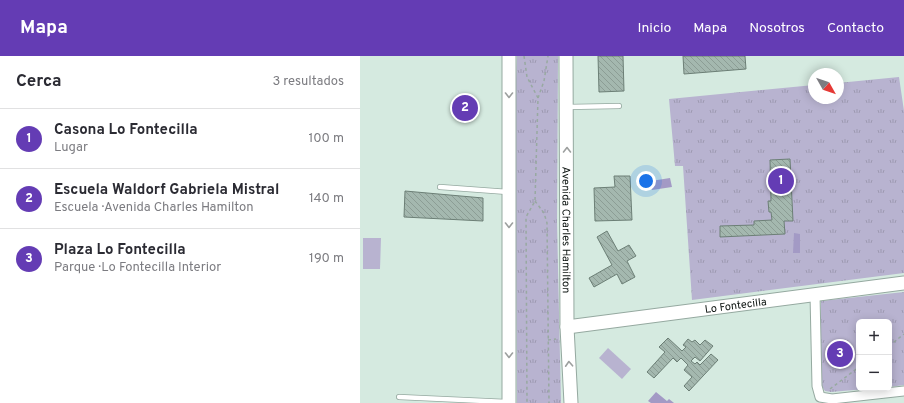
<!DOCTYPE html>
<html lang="es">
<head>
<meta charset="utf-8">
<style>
  body { margin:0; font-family:Overpass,sans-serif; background:#f7f7f7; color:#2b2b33 }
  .controls { position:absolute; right:12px; bottom:12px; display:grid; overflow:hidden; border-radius:6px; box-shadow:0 2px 10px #0003 }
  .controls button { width:36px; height:36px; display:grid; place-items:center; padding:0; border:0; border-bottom:1px solid #e1e1e2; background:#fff; color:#2b2b33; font:20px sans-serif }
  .compass { position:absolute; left:448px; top:12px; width:36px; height:36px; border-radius:50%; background:#fff; box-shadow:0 2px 10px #0003; rotate:130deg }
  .you { position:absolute; left:286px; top:125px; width:14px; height:14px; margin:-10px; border:3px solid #fff; border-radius:50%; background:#1a73e8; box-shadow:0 0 0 6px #1a73e833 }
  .badge { display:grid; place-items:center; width:26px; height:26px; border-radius:50%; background:#643cb4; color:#fff; font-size:13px; font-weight:700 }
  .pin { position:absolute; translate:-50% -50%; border:2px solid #fff; box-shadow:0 1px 4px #0006 }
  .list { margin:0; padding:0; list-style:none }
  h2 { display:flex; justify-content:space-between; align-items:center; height:52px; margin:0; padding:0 16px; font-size:17px }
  h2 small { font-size:13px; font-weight:400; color:#7c7c81 }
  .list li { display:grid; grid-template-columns:26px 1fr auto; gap:12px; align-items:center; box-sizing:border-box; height:60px; padding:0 16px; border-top:1px solid #e1e1e2 }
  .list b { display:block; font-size:15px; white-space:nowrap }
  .list p { margin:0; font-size:13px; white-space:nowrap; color:#7c7c81 }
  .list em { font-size:13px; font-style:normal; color:#7c7c81 }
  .map { position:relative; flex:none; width:544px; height:347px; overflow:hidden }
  header { display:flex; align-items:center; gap:24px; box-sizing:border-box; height:56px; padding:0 20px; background:#643cb4; color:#fff }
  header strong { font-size:19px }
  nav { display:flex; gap:22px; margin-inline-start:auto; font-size:14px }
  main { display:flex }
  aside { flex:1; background:#fff }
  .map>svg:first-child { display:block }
  .park { fill:url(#park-tufts) }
  .garden { fill:#b8b3d0 }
  .water { fill:#a39ac5 }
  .building { fill:url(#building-back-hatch); stroke:#6c7f76 }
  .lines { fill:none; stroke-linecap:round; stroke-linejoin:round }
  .lane-casing { stroke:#95a9a0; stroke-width:6 }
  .street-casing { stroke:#95a9a0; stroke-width:11 }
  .secondary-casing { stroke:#95a9a0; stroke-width:15 }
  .path { stroke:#98a9a1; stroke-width:1.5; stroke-dasharray:3 3; stroke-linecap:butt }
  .lane { stroke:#fff; stroke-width:4.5 }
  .street { stroke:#fff; stroke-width:9 }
  .secondary { stroke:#fff; stroke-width:13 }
  .oneway { stroke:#9da09f }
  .labels { text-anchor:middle; stroke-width:3.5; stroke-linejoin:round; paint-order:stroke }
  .street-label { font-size:11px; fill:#0b120f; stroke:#d5eae0 }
</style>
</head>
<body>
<header>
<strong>Mapa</strong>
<nav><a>Inicio</a><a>Mapa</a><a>Nosotros</a><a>Contacto</a></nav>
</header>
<main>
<aside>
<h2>Cerca<small>3 resultados</small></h2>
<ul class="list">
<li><span class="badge">1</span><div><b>Casona Lo Fontecilla</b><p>Lugar</p></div><em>100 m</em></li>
<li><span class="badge">2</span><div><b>Escuela Waldorf Gabriela Mistral</b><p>Escuela · Avenida Charles Hamilton</p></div><em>140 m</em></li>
<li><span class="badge">3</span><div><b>Plaza Lo Fontecilla</b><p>Parque · Lo Fontecilla Interior</p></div><em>190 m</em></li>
</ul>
</aside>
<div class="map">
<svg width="544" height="347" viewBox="0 0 544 347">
  <defs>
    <pattern id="park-tufts" width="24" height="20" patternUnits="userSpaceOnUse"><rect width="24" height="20" fill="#b8b3d0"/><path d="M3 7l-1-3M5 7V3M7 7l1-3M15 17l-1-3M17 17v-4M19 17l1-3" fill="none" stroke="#9d99b1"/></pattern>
    <pattern id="building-back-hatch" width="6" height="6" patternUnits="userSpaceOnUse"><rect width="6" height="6" fill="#a4b8af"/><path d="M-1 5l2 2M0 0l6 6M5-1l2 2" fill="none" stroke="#8c9d95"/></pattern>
  </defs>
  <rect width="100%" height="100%" fill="#d5eae0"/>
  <g class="park">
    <path d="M157 0H198L197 166 201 347H157L155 47Z"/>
    <path d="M539 21 544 55V217L332 244 323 110H315L309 43 454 29V42H478V27Z"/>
    <path d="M544 236V329L529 331V266H499V332H517L471 336 465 335 461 329V245Z"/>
  </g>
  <g class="garden">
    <path d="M3 182H21L20 213H3Z"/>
    <path d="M248 292 271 313 262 323 239 302Z"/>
  </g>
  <g class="water">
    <path d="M310 122 312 131 292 134 291 125Z"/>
    <path d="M434 177 440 178V197H433Z"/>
    <path d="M296 336 307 345 309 343 314 347H291L288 345Z"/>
  </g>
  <g class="building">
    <path d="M238 0H263L264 35 239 36Z"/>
    <path d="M323 0H385L386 13 324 18Z"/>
    <path d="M430 103 433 165H424L425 178 360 181V170L394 169V165L412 164 411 156H409L408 145H411L410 104Z"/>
    <path d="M254 120H270L272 164 235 165 234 132 255 131Z"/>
    <path d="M45 135 123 142V165L44 161Z"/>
    <path d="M247 175 258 195 269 189 276 200 267 205 275 221 262 228 257 218 234 231 229 222 252 209 237 181Z"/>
    <path d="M308 282 322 295 326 291 323 289 328 283 332 286 335 284 340 289 345 284 353 290 340 305 335 301 331 305 335 308 337 306 340 309 351 298 358 304 329 335 324 330 332 321 324 314 328 309 321 302 317 306 313 302 294 322 287 316 305 296 299 291Z"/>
  </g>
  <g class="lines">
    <g class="lane-casing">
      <g id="lane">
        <path d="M207 51 259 50"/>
        <path d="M80 131 148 136"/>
        <path d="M39 341 147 346"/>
      </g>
    </g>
    <g class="street-casing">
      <path id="street" d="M455 239 457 330 460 341 472 343 544 335"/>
    </g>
    <g class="secondary-casing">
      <g id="secondary">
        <path d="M149 0V347"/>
        <path id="s1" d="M206 0 207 271 211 347"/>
        <path id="s2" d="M207 271 544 227"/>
      </g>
    </g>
    <g class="path">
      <path d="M164 0 167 21 178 42 175 145 166 161 167 347"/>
      <path d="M178 42 184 25 188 0"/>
      <path d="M175 145 184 157 187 167 189 347"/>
      <path d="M188 284 196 283"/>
      <path d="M529 290 544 278"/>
      <path d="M529 290 531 297 529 300"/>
      <path d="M470 333 499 311"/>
    </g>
    <use href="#lane" class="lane"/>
    <use href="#street" class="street"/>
    <use href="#secondary" class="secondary"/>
  </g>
  <defs><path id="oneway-chevron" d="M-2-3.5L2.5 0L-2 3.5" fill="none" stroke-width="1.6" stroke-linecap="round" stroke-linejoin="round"/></defs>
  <g class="oneway">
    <use href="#oneway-chevron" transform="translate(149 39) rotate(90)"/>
    <use href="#oneway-chevron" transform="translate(207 94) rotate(-90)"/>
    <use href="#oneway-chevron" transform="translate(149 169) rotate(90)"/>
    <use href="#oneway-chevron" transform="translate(149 299) rotate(90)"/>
    <use href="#oneway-chevron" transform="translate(209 308) rotate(-93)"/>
  </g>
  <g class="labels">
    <g class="street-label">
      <text dy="4" stroke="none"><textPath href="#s1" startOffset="174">Avenida Charles Hamilton</textPath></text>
      <text dy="4" stroke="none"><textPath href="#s2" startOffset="170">Lo Fontecilla</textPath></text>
    </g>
  </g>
</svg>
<div class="controls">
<button>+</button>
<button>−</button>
</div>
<svg class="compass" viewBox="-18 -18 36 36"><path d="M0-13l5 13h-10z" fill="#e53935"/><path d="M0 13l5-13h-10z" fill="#7c7c81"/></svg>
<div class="you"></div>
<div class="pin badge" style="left:421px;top:125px">1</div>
<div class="pin badge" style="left:105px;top:52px">2</div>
<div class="pin badge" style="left:480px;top:298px">3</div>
</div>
</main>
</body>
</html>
